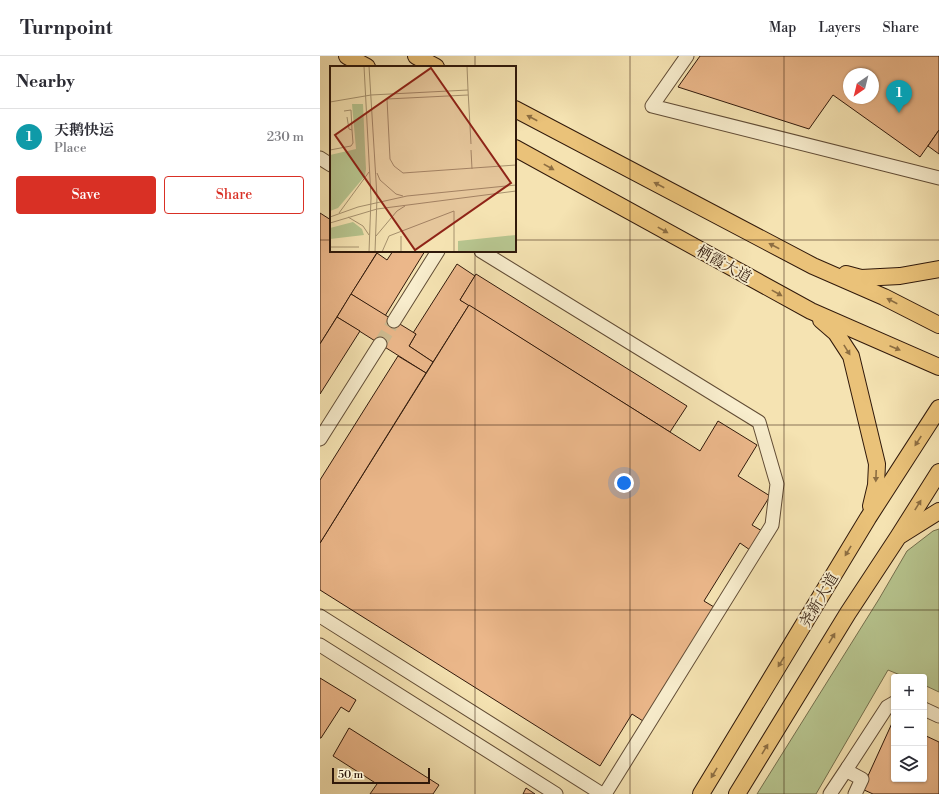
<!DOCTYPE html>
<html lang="en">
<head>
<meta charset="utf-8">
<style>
  body { margin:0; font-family:"Libre Bodoni","Noto Serif SC",serif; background:#f7f7f7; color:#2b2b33 }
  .controls { position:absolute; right:12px; bottom:12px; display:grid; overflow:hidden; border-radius:4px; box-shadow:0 1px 3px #0004 }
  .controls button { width:36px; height:36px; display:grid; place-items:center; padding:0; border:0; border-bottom:1px solid #e1e1e2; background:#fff; color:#2b2b33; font:20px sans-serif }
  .compass { position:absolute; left:523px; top:12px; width:36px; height:36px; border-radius:50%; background:#fff; box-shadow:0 1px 3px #0004; rotate:215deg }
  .scale { position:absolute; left:12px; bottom:10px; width:98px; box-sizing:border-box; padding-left:4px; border:2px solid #30190b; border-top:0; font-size:11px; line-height:14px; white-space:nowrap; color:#30190b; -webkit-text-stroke:3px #f8edcd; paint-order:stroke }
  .you { position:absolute; left:304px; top:427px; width:14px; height:14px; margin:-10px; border:3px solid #fff; border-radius:50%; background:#1a73e8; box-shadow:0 0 0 6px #1a73e833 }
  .badge { display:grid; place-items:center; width:26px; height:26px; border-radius:50%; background:#d93025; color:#fff; font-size:13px; font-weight:700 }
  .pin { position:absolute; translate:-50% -33px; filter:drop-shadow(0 1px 2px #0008) }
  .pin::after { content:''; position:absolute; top:21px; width:14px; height:12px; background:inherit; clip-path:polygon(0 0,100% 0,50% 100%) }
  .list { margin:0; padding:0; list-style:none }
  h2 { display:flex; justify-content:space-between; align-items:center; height:52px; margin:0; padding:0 16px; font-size:17px }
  h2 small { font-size:13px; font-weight:400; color:#7c7c81 }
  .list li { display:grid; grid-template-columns:26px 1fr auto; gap:12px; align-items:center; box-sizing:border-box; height:56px; padding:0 16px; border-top:1px solid #e1e1e2 }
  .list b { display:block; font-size:15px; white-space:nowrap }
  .list p { margin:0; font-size:13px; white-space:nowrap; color:#7c7c81 }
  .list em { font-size:13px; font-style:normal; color:#7c7c81 }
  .actions { display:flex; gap:8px; padding:12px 16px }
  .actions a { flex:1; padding:9px 0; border:1px solid #d93025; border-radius:4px; text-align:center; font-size:14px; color:#d93025 }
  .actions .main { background:#d93025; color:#fff }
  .icon { flex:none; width:22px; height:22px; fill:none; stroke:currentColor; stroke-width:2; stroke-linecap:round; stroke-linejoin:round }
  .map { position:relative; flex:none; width:619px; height:738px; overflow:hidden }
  header { display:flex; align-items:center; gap:24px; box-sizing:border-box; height:56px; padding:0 20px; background:#fff; border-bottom:1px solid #e1e1e2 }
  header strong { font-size:19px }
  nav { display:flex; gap:22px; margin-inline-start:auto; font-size:14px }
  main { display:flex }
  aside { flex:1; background:#fff }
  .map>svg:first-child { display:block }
  .green { fill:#b7c58f; stroke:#746f4d }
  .building { fill:#ebb78a; stroke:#30190b; fill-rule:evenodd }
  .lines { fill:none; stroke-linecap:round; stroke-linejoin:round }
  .minor-tunnel { stroke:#cebb91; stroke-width:13; stroke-dasharray:13 6; stroke-linecap:butt }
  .minor-casing { stroke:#614c35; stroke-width:15 }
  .major-casing { stroke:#30190b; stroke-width:18 }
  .minor { stroke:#f8edcd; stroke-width:13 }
  .major { stroke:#eac279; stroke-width:16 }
  .oneway { fill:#8d6e42 }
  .grid { fill:none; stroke:#30190b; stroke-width:1; stroke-opacity:0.55 }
  .labels { text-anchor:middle; stroke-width:4; stroke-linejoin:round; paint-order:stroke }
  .street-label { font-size:15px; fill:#30190b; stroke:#f8edcd }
  .inset-road { fill:none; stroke:#a6926f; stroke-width:1 }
  .view { fill:#8f2418; fill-opacity:0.15; stroke:#8f2418; stroke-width:2 }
  .inset-edge { fill:none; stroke:#30190b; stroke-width:2 }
</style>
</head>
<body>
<header>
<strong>Turnpoint</strong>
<nav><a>Map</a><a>Layers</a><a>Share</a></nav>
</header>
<main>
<aside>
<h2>Nearby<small></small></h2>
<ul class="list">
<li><span class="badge" style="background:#0f9aa8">1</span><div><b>天鹅快运</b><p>Place</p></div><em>230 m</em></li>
</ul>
<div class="actions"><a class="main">Save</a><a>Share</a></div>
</aside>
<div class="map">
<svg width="619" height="738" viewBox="0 0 619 738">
  <rect width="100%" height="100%" fill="#f5e3b2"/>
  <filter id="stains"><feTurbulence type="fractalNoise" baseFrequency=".005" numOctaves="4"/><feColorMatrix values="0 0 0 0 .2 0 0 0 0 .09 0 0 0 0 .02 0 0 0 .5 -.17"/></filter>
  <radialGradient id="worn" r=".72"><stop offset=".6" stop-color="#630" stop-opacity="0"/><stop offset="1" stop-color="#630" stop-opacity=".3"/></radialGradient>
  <path class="green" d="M619 473V636L604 629V621H585L568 614 496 738H437L559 543 587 495 613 475Z"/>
  <g class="building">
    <path d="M380 0H619V74L600 101 513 39 489 73 358 31ZM529 18H553V42H529Z"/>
    <path d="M619 74V98L608 90Z"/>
    <path d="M0 157 11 164V195H58L0 288Z"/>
    <path d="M73 195H105L65 260 31 238 57 197 67 204Z"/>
    <path d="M137 208 155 220 140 244 149 249 113 306 89 290 96 278 93 277Z"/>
    <path d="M156 218 367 350 350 376 140 244Z"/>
    <path d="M31 238 96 278 89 290 113 306 106 317 17 261Z"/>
    <path d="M149 249 380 395 398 365 437 389 418 420 450 440 432 469 442 475 430 494 420 487 384 545 394 551 323 665 312 658 280 710 0 534V487Z"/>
    <path d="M17 261 40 275 0 338V288Z"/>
    <path d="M78 300 106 317 0 487V424Z"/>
    <path d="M0 622 36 644 29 656 21 651 1 682H0Z"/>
    <path d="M573 665 574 666V723H604V679L619 686V738H553L542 733Z"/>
    <path d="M29 672 119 729 113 738H50L57 728 13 700Z"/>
    <path d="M206 732 215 738H203Z"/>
  </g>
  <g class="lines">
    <path class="minor-tunnel" d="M60 288 74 265"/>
    <g class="minor-casing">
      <g id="minor">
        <path d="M367 0 332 50 619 122"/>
        <path d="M0 102 11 109"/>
        <path d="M161 195 439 366 457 428 452 469 285 738"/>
        <path d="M74 265 118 195"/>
        <path d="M0 383 60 288"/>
        <path d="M0 560 282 738"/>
        <path d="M0 589 236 738"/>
        <path d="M604 653 619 660"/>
        <path d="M510 738 528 711"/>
        <path d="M535 738 542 723 529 716 528 711 567 651 574 647"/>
      </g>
    </g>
    <g class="major-casing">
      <g id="major">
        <path d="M27 0 47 11"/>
        <path d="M96 0 116 11"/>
        <path d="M195 53 493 210 564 241 619 269"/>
        <path d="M195 92 491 255 619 311"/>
        <path d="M526 218 541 222 580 220 619 213"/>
        <path d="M501 264 516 277 531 300 557 408 556 429 551 450"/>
        <path d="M581 479 619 455"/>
        <path d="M381 738 548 462 619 352"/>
        <path d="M417 738 528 557 578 481 619 416"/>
      </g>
    </g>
    <use href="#minor" class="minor"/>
    <use href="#major" class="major"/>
  </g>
  <defs><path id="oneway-solid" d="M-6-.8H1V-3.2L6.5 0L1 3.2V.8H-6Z"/></defs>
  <g class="oneway">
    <use href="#oneway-solid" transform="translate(212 62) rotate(-152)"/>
    <use href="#oneway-solid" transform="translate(229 111) rotate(29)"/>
    <use href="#oneway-solid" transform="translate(339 129) rotate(-152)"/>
    <use href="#oneway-solid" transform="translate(343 174) rotate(29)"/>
    <use href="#oneway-solid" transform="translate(454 190) rotate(-152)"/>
    <use href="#oneway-solid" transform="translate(457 237) rotate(29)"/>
    <use href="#oneway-solid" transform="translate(572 245) rotate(-153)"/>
    <use href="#oneway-solid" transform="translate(575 292) rotate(23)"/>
    <use href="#oneway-solid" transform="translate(527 294) rotate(58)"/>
    <use href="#oneway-solid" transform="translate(598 385) rotate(123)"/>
    <use href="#oneway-solid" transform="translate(556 420) rotate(92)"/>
    <use href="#oneway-solid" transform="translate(598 449) rotate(-58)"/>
    <use href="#oneway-solid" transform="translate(528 495) rotate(121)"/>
    <use href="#oneway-solid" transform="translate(512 582) rotate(-59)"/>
    <use href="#oneway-solid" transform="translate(461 606) rotate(121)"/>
    <use href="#oneway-solid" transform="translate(445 693) rotate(-59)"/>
    <use href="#oneway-solid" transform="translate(394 717) rotate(121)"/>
  </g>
  <path class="grid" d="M155 0V11M310 0V738M464 0V738M0 184H11M195 184H619M155 195V738M0 369H619M0 554H619"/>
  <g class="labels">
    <g class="street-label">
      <text transform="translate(404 208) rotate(29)" y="5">栖霞大道</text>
      <text transform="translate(499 544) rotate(-59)" y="5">尧新大道</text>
    </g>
  </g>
  <g transform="translate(10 10)">
    <rect width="186" height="186" fill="#f5e3b2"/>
    <path d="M22 38H33L36 103 35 110 8 142 0 145V89L26 83ZM23 156 32 163 34 169 0 173V162ZM186 169V186H128V175Z" fill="#b7c58f"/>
    <path class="inset-road" d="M34 0 41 132 39 186M39 0 47 131 45 186M138 24 141 78M138 29 57 33 60 93 64 100 73 107 186 99M0 36 41 29 138 24 137 0M14 45 21 44 22 64M0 84 21 80 23 77 22 64 19 63 17 51M141 84 142 103M47 107 50 114 66 128 73 130M9 147 39 106M0 151 28 141 77 130 186 119M18 151 33 160 39 169M0 157 47 143 186 125M46 170 67 145 75 140M0 181H29M52 186 59 170 124 145V186M71 186V170"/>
    <path class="view" d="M101 2 181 117 85 184 5 69Z"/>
    <rect width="186" height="186" class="inset-edge"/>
  </g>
  <rect width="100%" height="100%" filter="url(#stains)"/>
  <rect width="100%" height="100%" fill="url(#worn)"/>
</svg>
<div class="controls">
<button>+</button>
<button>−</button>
<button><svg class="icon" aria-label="layers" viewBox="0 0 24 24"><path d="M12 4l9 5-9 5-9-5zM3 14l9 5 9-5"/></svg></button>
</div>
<svg class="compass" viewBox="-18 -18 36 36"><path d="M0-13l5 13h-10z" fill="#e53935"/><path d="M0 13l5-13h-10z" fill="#7c7c81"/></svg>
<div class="scale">50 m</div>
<div class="you"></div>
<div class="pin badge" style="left:579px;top:57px;background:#0f9aa8">1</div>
</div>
</main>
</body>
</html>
